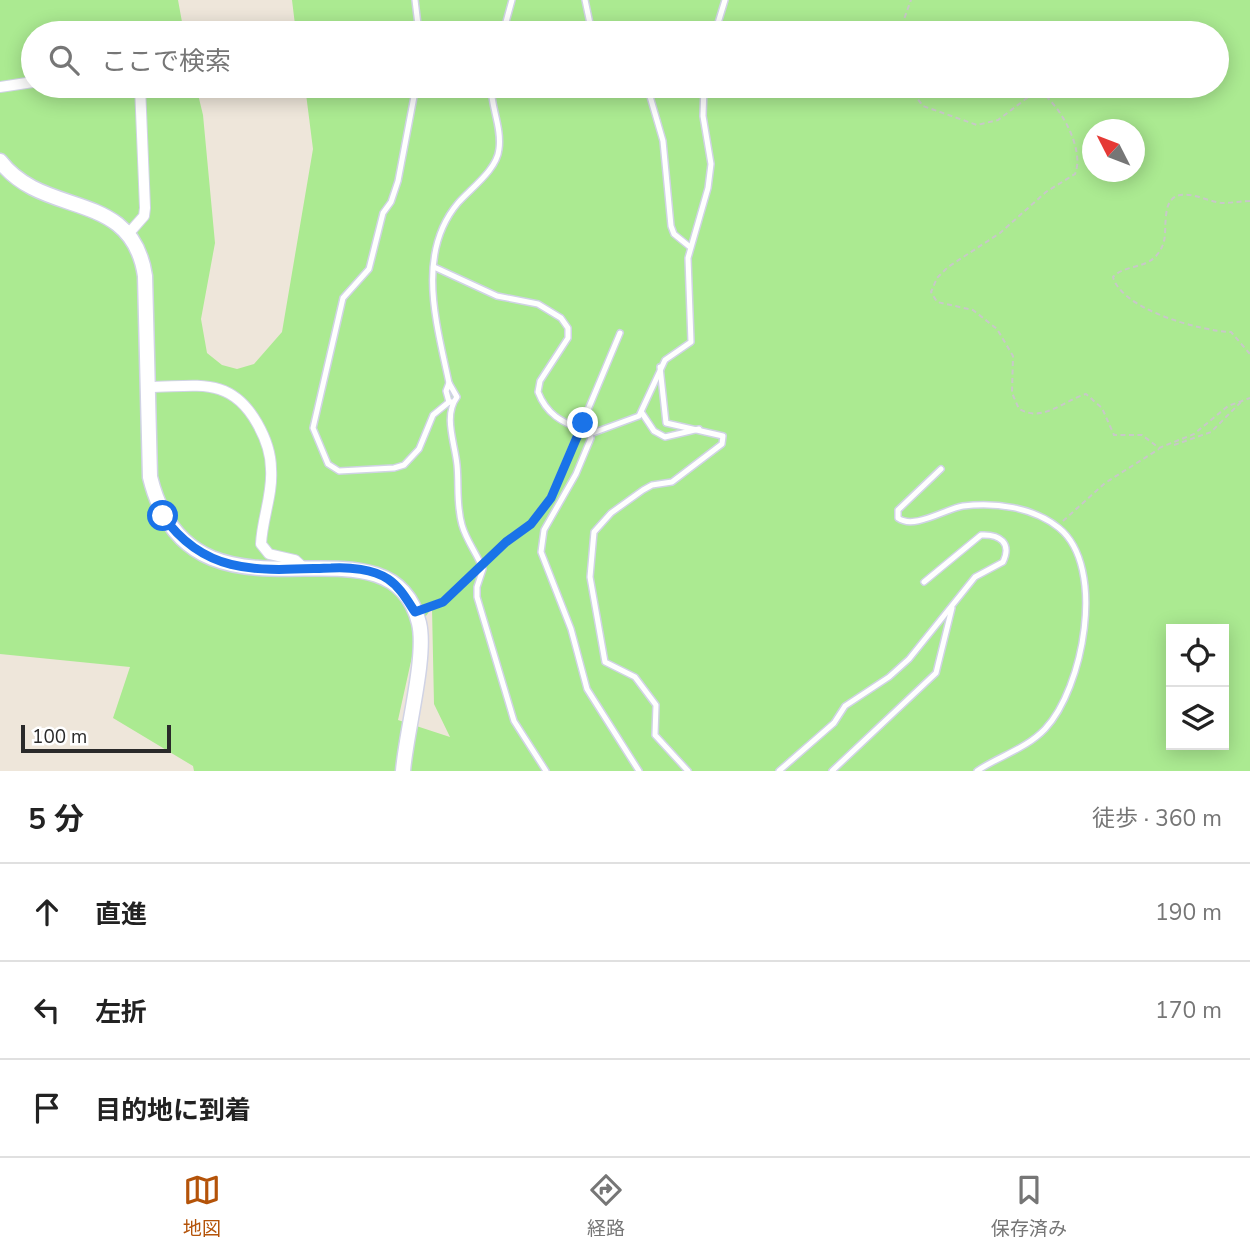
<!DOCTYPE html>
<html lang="ja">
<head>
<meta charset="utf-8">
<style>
  body { margin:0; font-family:"Nunito Sans","Noto Sans JP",sans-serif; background:#f2f2f2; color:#222 }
  .controls { position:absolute; right:21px; bottom:21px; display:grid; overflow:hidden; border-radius:0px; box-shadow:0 4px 18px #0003 }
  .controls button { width:63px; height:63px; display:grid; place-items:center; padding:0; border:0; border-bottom:2px solid #e0e0e0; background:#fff; color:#222; font:35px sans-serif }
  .compass { position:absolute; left:1082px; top:119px; width:63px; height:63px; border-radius:50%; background:#fff; box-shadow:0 4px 18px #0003; rotate:312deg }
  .scale { position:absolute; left:21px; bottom:18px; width:150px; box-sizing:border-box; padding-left:7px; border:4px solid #2a2a2a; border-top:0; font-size:19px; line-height:24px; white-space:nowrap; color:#2a2a2a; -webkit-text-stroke:5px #fff; paint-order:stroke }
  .stop { position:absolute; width:21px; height:21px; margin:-16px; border:5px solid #1a73e8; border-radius:50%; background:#fff }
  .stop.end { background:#1a73e8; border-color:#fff; box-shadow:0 2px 7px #0008 }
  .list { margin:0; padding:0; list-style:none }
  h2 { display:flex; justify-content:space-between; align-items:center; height:91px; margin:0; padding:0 28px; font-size:30px }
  h2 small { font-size:23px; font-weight:400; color:#767676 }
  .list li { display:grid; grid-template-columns:46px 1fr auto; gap:21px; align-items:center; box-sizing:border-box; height:98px; padding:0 28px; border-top:2px solid #e0e0e0 }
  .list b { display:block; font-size:26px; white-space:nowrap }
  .list em { font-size:23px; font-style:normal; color:#767676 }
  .icon { flex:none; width:38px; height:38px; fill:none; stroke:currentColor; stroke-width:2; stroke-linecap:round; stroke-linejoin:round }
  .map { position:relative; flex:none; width:1250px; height:771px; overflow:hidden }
  .search { position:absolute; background:#fff; box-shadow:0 4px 18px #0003; left:21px; right:21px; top:21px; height:77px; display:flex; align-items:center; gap:18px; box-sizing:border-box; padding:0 24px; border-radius:38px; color:#767676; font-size:26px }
  .sheet { height:385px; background:#fff }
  nav { display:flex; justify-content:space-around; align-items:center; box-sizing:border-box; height:98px; border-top:2px solid #e0e0e0; background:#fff; font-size:19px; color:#767676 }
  nav a { display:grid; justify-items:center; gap:4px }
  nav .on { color:#b45309 }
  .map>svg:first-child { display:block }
  .green { fill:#abea91; fill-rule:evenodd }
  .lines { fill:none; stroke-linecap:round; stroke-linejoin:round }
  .lane-casing { stroke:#d0d3e5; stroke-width:8 }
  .street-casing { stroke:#d0d3e5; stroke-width:12 }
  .secondary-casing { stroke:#d0d3e5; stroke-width:17 }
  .path { stroke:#c8c8c8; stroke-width:2; stroke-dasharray:5 3.5; stroke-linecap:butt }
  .lane { stroke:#fff; stroke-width:5 }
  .street { stroke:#fff; stroke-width:10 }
  .secondary { stroke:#fff; stroke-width:14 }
  .route { stroke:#1a73e8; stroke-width:9 }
</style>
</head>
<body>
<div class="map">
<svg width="1250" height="771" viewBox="0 0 1250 771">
  <rect width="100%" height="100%" fill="#eee6da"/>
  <path class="green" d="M0 0H178L184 33H33V86H196L203 115 215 243 201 319 207 353 222 365 237 369 254 364 282 332 313 149 305 86H1217V33H296L292 0H1250V771H194L193 766 113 718 130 667 0 654ZM1092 130H1134V172H1092ZM432 608 434 704 450 737 398 720 419 625ZM1171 629H1224V745H1171Z"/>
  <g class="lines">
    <g class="lane-casing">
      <g id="lane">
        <path d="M415 0 419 33"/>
        <path d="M585 0 592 33"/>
        <path d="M503 33 512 0"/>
        <path d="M715 33 725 0"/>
        <path d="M416 86 398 181 391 202 383 213 369 269 343 298 313 428 328 464 339 471 394 468 404 465 419 449 433 415 449 402"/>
        <path d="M647 86 663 141 671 226 674 234 690 247"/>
        <path d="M434 267 497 296 538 304 561 318 568 328V338L540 381 538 392C548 418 566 423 590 434L591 438 576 474 544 530 541 552 571 629 587 689 639 771"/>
        <path d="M660 367 666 423 723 436 722 444 672 482 652 485 643 490 611 513 594 532 590 577 605 662 635 677 656 705 655 735 688 771"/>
        <path d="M449 383C437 325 415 254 458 203 471 188 497 170 499 149 502 128 491 107 491 86"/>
        <path d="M452 402H449L446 391 449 383 457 397C443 416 455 443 457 465 459 485 456 504 462 525 466 540 477 554 483 569L477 587V597L514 721 546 771"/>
        <path d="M642 413 654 431 665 437 699 429"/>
        <path d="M590 434 639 416 665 360 691 342 688 258 708 188 711 164 703 116 704 86"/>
        <path d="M941 469 898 510V518C914 530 945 509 963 506 995 502 1033 507 1059 528 1107 567 1083 689 1045 729 1026 749 999 756 977 771"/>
        <path d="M415 612 443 602 506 542 531 524 551 498 620 333"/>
        <path d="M779 771 834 723 845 706 889 677 909 659 975 577 1003 562C1012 543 1000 534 981 535L924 582"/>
        <path d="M832 771 936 673 952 608"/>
      </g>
    </g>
    <g class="street-casing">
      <g id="street">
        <path d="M305 33 318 31"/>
        <path d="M0 87 33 82"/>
        <path d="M129 233 144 216 145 208 140 86"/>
        <path d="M148 387C196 387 230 375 257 423 265 437 271 453 271 469 273 494 262 519 261 544L269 554 295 560 305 569"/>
      </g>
    </g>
    <g class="secondary-casing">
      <path id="secondary" d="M0 161C44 219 132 188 145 276L150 477C192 649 389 501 419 623 427 656 406 732 403 771"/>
    </g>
    <g class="path">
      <path d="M885 33 903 22 911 0"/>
      <path d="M908 86 923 106 977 125 998 120 1031 95 1042 93C1061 107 1085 150 1075 174L1046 192 1000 233 948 267 937 278 931 292 937 302 973 310 997 329 1013 356 1012 393 1019 409C1044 423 1064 400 1086 394L1102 408 1114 435H1142L1159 448 1194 434 1228 406 1250 398"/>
      <path d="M1250 201C1241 201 1232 203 1223 203 1204 202 1169 178 1166 216 1164 232 1168 242 1156 256 1144 269 1124 265 1113 277 1122 310 1201 331 1231 332L1250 354"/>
      <path d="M1174 445 1211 432 1243 400"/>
      <path d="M1063 521 1105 483 1159 449"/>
    </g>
    <use href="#lane" class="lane"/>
    <use href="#street" class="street"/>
    <use href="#secondary" class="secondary"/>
  </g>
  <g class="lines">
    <path class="route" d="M163 516C207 578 263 570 331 568 349 567 373 569 388 579 400 587 407 600 415 612L443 602 506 542 531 524 551 498 583 423"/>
  </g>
</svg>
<div class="controls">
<button><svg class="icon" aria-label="locate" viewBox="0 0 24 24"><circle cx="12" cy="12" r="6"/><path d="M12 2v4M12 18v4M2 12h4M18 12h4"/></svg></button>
<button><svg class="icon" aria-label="layers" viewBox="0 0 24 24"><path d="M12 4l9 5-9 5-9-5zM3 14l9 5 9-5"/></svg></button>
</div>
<svg class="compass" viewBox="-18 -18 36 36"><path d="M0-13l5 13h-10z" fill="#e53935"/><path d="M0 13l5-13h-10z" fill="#767676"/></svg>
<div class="scale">100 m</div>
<div class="stop" style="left:163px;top:516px"></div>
<div class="stop end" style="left:583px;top:423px"></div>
<div class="search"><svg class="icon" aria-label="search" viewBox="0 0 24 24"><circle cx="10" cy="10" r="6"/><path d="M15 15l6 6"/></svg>ここで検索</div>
</div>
<section class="sheet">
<h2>5 分<small>徒歩 · 360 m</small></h2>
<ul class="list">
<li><svg class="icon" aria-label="ahead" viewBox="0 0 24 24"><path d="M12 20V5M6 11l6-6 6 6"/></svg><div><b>直進</b></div><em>190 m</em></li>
<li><svg class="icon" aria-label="left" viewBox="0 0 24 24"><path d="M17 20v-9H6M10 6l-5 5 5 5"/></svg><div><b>左折</b></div><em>170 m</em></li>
<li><svg class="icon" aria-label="arrive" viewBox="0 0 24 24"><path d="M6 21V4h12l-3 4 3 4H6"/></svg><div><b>目的地に到着</b></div></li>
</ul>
</section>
<nav>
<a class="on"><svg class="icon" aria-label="map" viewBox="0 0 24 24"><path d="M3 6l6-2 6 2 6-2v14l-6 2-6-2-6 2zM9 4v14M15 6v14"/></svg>地図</a>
<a><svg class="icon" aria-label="directions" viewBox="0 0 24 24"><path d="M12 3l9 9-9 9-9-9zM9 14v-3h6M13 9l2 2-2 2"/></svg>経路</a>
<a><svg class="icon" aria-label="saved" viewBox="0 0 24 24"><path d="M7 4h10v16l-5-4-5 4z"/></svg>保存済み</a>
</nav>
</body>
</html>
